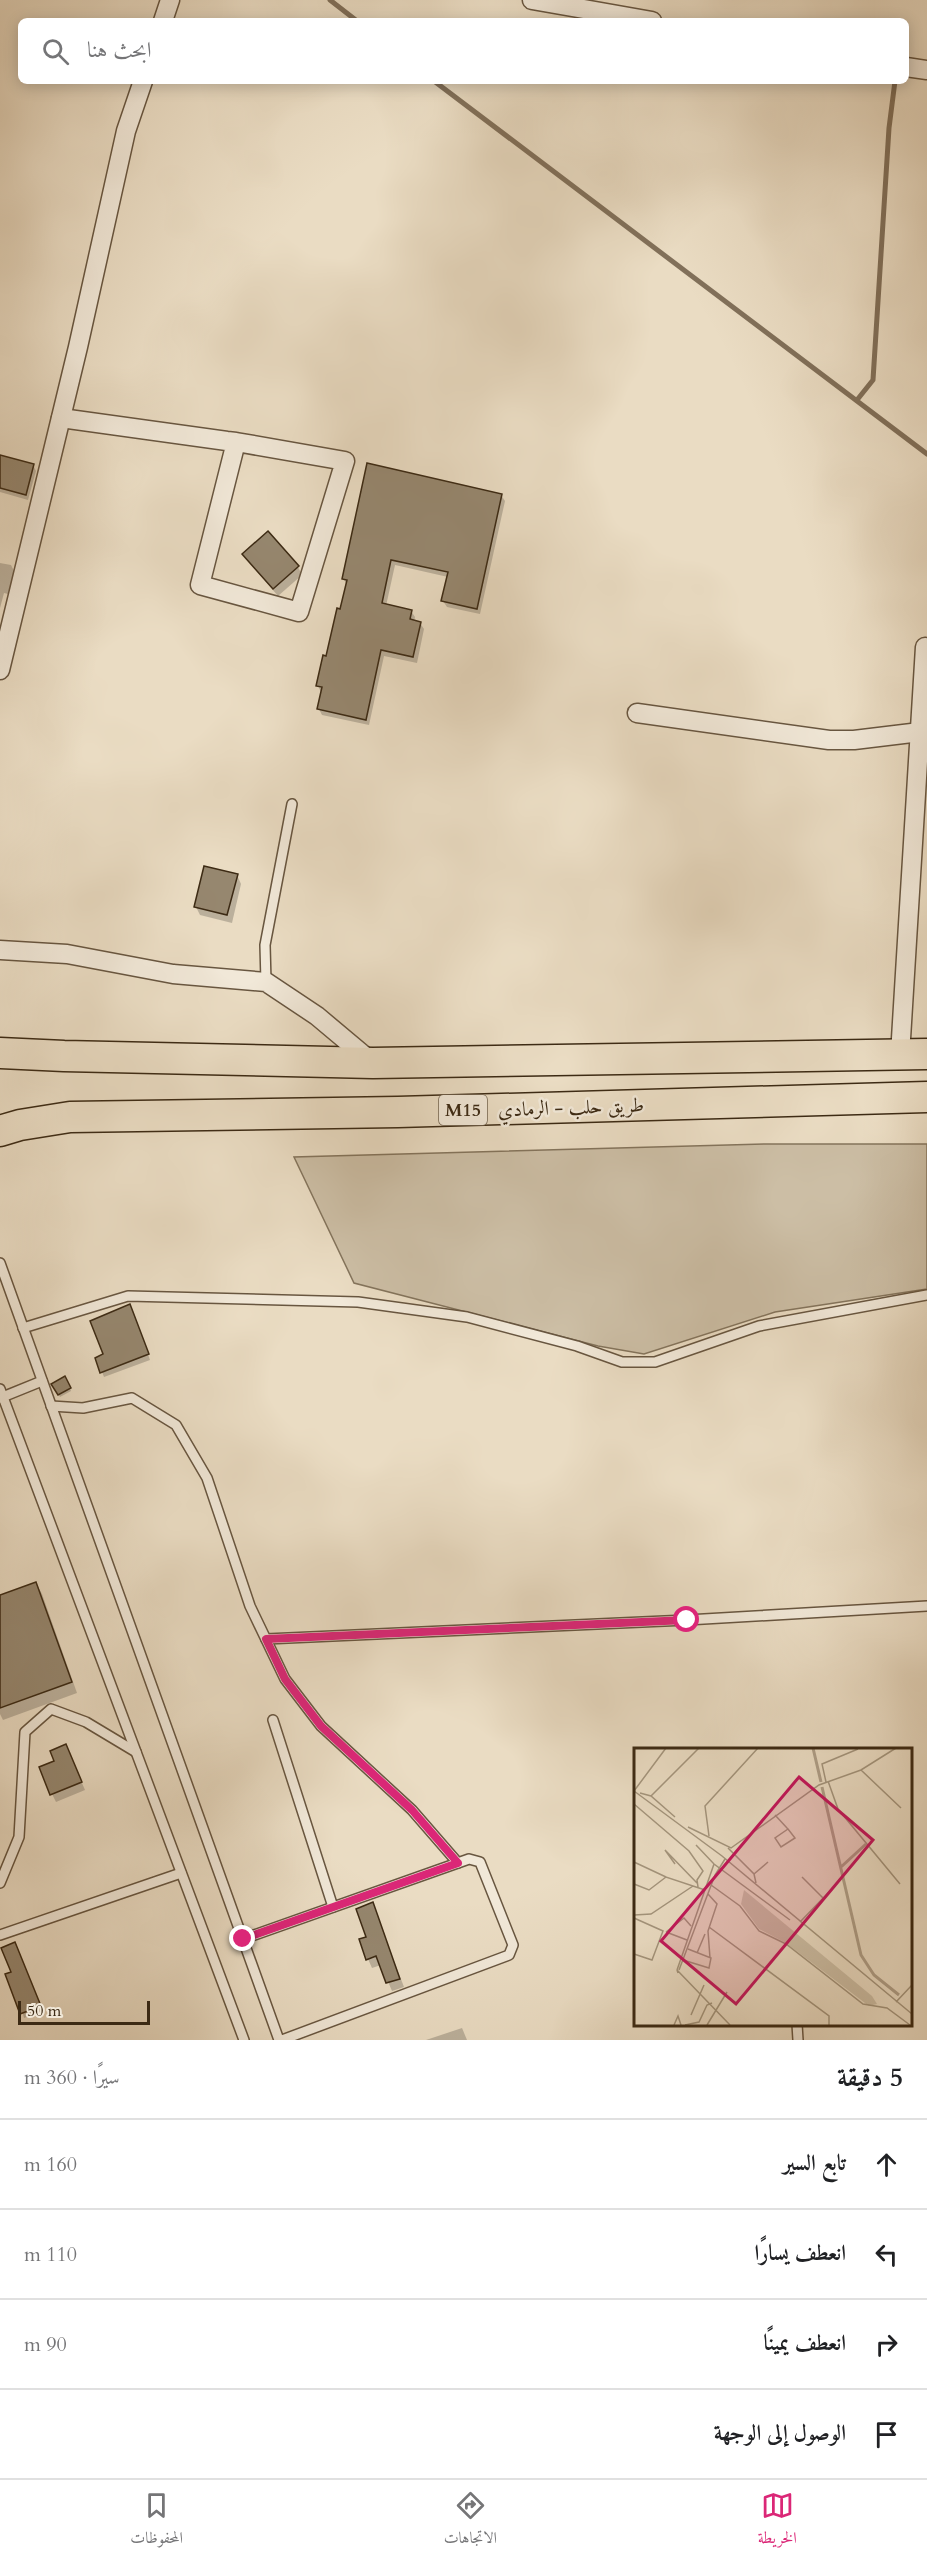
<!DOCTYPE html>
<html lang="ar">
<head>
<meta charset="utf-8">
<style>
  body { margin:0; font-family:Cardo,Amiri,serif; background:#f6f6f6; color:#202124; direction:rtl }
  .scale { position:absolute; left:18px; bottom:15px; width:132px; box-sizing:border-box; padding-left:6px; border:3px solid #3c2a14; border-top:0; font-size:16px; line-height:21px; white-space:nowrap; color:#3c2a14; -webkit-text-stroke:4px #f1e8d8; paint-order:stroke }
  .stop { position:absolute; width:18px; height:18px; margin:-14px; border:4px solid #db2777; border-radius:50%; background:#fff }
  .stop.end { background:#db2777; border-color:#fff; box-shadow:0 2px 6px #0008 }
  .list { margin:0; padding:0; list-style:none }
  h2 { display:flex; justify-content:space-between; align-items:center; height:78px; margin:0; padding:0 24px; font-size:26px }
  h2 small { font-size:20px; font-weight:400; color:#757577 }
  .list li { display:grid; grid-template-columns:39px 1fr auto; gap:18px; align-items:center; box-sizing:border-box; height:90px; padding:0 24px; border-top:2px solid #e0e0e0 }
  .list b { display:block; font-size:22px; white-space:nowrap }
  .list em { font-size:20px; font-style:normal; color:#757577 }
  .icon { flex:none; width:33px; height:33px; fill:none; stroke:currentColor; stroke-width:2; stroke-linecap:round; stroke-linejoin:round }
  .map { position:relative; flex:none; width:927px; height:2040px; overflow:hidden; direction:ltr }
  .search { position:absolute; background:#fff; box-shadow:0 3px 15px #0003; left:18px; right:18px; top:18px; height:66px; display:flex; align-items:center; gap:15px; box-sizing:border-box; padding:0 21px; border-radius:9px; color:#757577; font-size:22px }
  .sheet { height:438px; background:#fff }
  nav { display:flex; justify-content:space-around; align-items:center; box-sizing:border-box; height:84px; border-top:2px solid #e0e0e0; background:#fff; font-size:16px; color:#757577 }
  nav a { display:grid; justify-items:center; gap:3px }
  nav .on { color:#db2777 }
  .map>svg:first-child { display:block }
  .green { fill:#ccbea5; stroke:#84745c; stroke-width:1.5 }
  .shadow { fill:#0003 }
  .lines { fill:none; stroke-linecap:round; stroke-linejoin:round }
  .stream { stroke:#81705a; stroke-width:5 }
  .building { fill:#96876f; stroke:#3c2a14; stroke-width:1.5 }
  .service-casing { stroke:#685640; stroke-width:12 }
  .minor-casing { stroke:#685640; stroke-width:21 }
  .trunk-casing { stroke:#3c2a14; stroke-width:33 }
  .service { stroke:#f1e8d8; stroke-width:9 }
  .minor { stroke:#f1e8d8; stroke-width:18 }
  .trunk { stroke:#eadcc3; stroke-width:30 }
  .route { stroke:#db2777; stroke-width:8 }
  .labels { text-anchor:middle; stroke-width:5; stroke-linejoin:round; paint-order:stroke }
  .shield { fill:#f1e8d8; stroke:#72634f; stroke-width:1.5 }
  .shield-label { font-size:18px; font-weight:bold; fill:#3c2a14 }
  .street-label { font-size:20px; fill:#3c2a14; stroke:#f1e8d8 }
  .inset-river { fill:none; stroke:#af9f88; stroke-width:3 }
  .inset-road { fill:none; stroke:#a4957d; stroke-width:1.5 }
  .view { fill:#c2185b; fill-opacity:0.15; stroke:#c2185b; stroke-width:3 }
  .inset-edge { fill:none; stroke:#3c2a14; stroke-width:3 }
</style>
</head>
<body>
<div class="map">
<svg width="927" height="2040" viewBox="0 0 927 2040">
  <rect width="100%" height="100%" fill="#eadcc3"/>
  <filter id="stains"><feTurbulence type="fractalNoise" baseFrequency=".00333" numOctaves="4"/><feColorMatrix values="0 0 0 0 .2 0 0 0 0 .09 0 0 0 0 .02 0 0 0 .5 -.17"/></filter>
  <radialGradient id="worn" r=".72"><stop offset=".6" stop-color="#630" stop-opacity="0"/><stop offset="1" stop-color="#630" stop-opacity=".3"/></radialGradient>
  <path class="green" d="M764 1144H927V1289L775 1312 644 1354 598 1346 354 1283 294 1157Z"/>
  <g class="shadow">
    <path d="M0 457 33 465 36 471 28 500 0 492Z"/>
    <path d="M501 495 505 501 480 614 447 607 443 601 448 577 395 565 386 606 411 611 415 617 414 622 420 623 424 629 417 663 384 656 369 725 322 715 319 709 321 692 318 686 342 611 347 585 343 578Z"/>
    <path d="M243 555 298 567 302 575 278 596Z"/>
    <path d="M0 563 11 565 14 571 8 594 4 593 0 608Z"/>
    <path d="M237 875 241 884 232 923 200 915 196 907Z"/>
    <path d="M133 1311 150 1360 104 1377 102 1372 105 1355Z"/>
    <path d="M65 1378 71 1391 60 1397 53 1384Z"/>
    <path d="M36 1583 42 1594 77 1693 3 1720 0 1714V1596Z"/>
    <path d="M66 1746 85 1790 56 1802 52 1794 56 1762Z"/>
    <path d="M372 1904 404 1987 392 1991 381 1965 372 1968 368 1959Z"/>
    <path d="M17 1949 42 2011 24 2018 13 1973Z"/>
    <path d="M462 2028 467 2040H426Z"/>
  </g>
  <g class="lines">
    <g class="stream">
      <path d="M330 0 357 21"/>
      <path d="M434 81 927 454"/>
      <path d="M857 400 873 380 889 128 895 81"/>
    </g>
  </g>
  <g class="building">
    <path d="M0 455 34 464 26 495 0 488Z"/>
    <path d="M367 463 502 494 477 609 441 601 448 572 391 560 382 603 412 610 410 619 421 622 413 657 381 650 366 720 317 709 322 687 316 686 323 655 326 656 337 608 340 609 347 580 342 579Z"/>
    <path d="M268 531 299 566 273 589 242 554Z"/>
    <path d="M204 866 238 874 227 915 194 907Z"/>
    <path d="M130 1304 149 1354 100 1373 95 1358 103 1354 90 1321Z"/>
    <path d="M65 1376 71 1388 58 1395 51 1384Z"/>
    <path d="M36 1582 72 1682 0 1708V1595Z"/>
    <path d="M66 1744 82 1782 50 1795 39 1767 54 1761 50 1751Z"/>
    <path d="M373 1902 400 1979 386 1983 376 1956 366 1960 359 1939 366 1937 356 1909Z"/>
    <path d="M15 1942 41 2006 20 2014 5 1974 11 1972 1 1948Z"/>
  </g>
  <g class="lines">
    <g class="service-casing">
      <g id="service">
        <path d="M266 982 265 945 292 804"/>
        <path d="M0 1263 279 2040"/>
        <path d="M23 1328 128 1296 358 1302 467 1317 577 1346 622 1362H655L759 1326 927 1295"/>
        <path d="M0 1389 244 2040"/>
        <path d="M0 1398 42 1381"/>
        <path d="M51 1406 83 1408 132 1398 176 1425 207 1478 250 1606 285 1679 321 1726 412 1810 458 1863"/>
        <path d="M266 1639 687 1620 927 1606"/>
        <path d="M273 1720 333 1907"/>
        <path d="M0 1883 19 1837 25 1732 51 1709 86 1722 136 1752"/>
        <path d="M0 1935 181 1873"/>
        <path d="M243 1939 469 1859 480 1862 513 1945 509 1955 282 2040"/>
        <path d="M797 2024 798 2040"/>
      </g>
    </g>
    <g class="minor-casing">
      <g id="minor">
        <path d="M532 0 652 21"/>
        <path d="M163 21 170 0"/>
        <path d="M906 67 927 70"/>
        <path d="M61 418 227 441 236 442 345 461 299 612 200 585 236 442"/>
        <path d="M0 670 78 347 126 131 143 81"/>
        <path d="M637 713 829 740H854L920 732"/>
        <path d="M0 950 67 954 173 974 266 982 317 1016 373 1063"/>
        <path d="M900 1055 925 647"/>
      </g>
    </g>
    <g class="trunk-casing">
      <g id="trunk">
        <path d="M0 1053 64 1056 373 1063 927 1054"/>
        <path d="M0 1131 20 1125 70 1117 398 1112 927 1097"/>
      </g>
    </g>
    <use href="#service" class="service"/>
    <use href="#minor" class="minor"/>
    <use href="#trunk" class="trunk"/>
  </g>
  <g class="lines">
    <path class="route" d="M243 1939 458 1863 412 1810 321 1726 285 1679 266 1639 687 1620"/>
  </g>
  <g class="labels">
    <rect class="shield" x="439" y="1095" width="48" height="30" rx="4.5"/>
    <g class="shield-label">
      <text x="463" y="1116">M15</text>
    </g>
    <g class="street-label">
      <text transform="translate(571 1107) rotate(-2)" y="7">طريق حلب - الرمادي</text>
    </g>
  </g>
  <g transform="translate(634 1748)">
    <rect width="278" height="278" fill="#eadcc3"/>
    <path d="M110 142 238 248 243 256 235 258 152 195 125 181 107 156Z" fill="#ccbea5"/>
    <path class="inset-river" d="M179 0 187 34M188 39 227 207 240 227 265 247M207 119 232 96"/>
    <path class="inset-road" d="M227 22 267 60M194 33 204 61 266 136M192 34 188 16 224 1M0 43 32 0M0 43 88 108 278 266M6 45 17 48 41 69M17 48 65 0M0 56 55 103 69 123 63 132 64 139M141 67 153 80 154 81 161 90 147 99 141 90 154 81M54 79 97 100 185 37 227 22 262 0M75 88 71 58 124 0M62 97 80 116 156 172M94 100 120 126 122 135M0 114 32 129M41 116 31 102 63 135M120 126 134 114M168 129 189 150M0 136 15 142 32 129 71 142M77 137 106 158 125 183 152 196 229 256 253 260 276 277M74 146 83 156 74 183 76 210M0 167 17 166 59 138M0 170 29 183 18 212 0 206M166 174 195 144M75 179 195 268V277M32 184 50 170 57 178M32 184 53 192M63 205 71 186M49 212 75 220 77 210 54 201M43 222 80 116M45 222 81 127 91 111M44 225 43 222 96 277M262 254 278 237M57 267 70 237M40 277 44 268 47 277M51 277 65 274 73 257 78 255M73 277 93 244"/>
    <path class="view" d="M165 29 239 92 102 256 27 193Z"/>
    <rect width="278" height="278" class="inset-edge"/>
  </g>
  <rect width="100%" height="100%" filter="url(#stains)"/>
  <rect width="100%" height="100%" fill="url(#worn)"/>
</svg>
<div class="scale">50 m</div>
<div class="stop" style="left:687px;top:1620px"></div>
<div class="stop end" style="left:243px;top:1939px"></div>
<div class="search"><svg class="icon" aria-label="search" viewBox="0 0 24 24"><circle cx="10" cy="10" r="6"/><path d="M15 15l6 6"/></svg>ابحث هنا</div>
</div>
<section class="sheet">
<h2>5 دقيقة<small>سيرًا · 360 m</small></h2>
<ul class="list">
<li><svg class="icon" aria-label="ahead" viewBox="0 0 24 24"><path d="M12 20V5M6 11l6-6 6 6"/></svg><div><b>تابع السير</b></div><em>160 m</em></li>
<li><svg class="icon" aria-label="left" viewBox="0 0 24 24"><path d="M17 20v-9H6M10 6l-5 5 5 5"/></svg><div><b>انعطف يسارًا</b></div><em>110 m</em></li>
<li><svg class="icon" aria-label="right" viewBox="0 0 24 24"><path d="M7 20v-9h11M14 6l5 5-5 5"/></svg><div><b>انعطف يمينًا</b></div><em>90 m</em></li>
<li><svg class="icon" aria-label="arrive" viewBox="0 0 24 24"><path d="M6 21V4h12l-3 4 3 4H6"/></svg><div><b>الوصول إلى الوجهة</b></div></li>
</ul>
</section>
<nav>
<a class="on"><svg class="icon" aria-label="map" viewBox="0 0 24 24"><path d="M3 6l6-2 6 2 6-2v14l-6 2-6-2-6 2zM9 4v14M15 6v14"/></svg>الخريطة</a>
<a><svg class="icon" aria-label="directions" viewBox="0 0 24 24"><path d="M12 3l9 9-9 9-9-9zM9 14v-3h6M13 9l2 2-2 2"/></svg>الاتجاهات</a>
<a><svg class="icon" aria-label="saved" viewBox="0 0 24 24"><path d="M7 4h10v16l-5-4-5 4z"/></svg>المحفوظات</a>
</nav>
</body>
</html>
